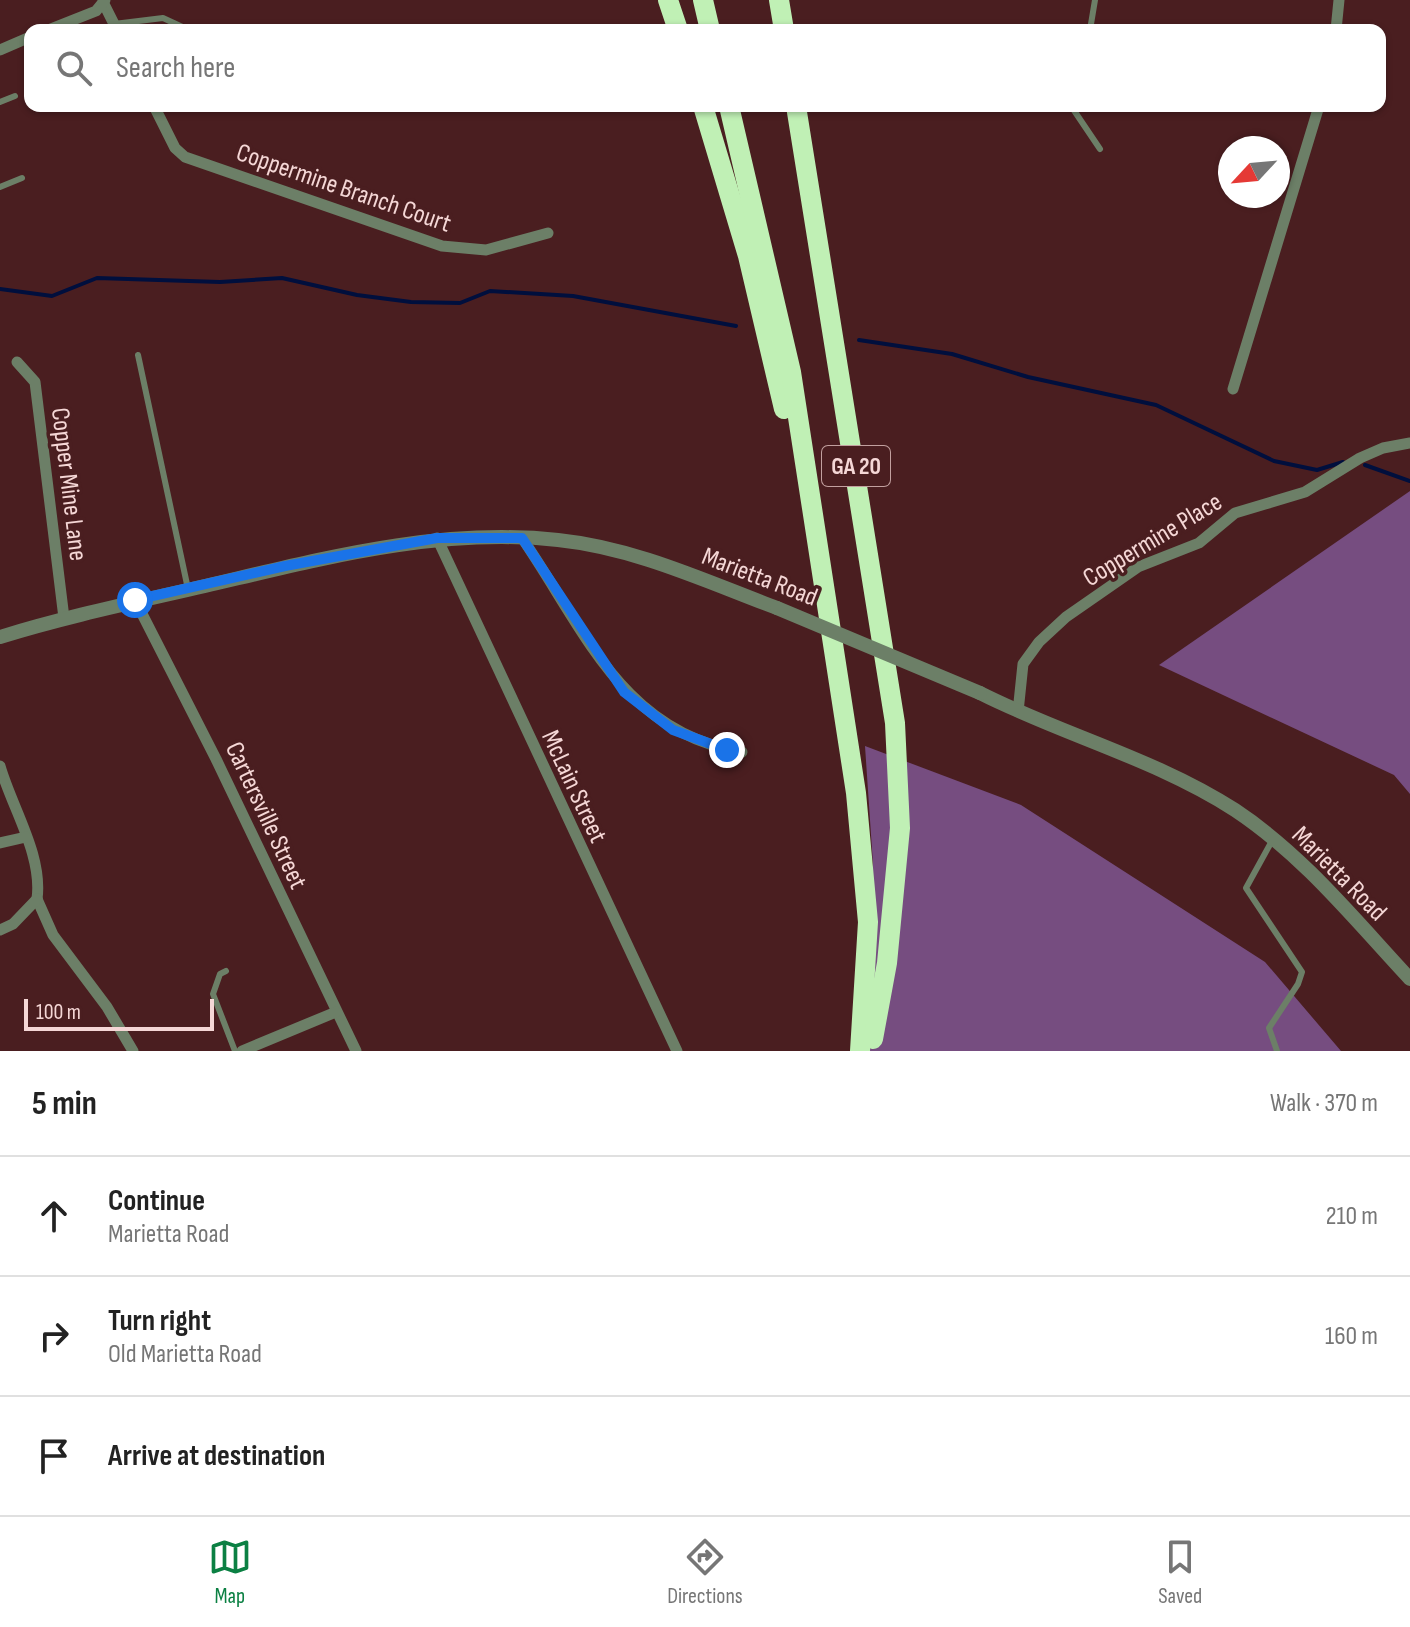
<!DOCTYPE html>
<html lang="en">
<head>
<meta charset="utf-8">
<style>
  body { margin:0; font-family:"Sofia Sans Condensed",sans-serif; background:#f6f6f6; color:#222 }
  .compass { position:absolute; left:1218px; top:136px; width:72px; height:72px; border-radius:50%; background:#fff; box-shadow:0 2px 6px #0004; rotate:244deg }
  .scale { position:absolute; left:24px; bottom:20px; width:190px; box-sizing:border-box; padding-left:8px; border:4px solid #f5d7d6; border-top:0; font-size:22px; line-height:28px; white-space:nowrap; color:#f5d7d6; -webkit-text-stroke:6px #4a1e20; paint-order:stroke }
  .stop { position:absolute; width:24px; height:24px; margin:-18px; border:6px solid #1a73e8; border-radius:50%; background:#fff }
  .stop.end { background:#1a73e8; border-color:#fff; box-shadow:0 2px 8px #0008 }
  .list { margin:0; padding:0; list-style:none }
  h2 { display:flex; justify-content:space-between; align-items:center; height:104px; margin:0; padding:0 32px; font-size:34px }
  h2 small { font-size:26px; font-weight:400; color:#767676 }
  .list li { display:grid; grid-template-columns:52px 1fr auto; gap:24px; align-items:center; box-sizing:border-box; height:120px; padding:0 32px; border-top:2px solid #e0e0e0 }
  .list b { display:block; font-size:30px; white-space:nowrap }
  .list p { margin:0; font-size:26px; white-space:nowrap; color:#767676 }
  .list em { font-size:26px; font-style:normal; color:#767676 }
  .icon { flex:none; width:44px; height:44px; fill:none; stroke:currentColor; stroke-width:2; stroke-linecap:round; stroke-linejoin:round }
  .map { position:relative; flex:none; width:1410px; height:1051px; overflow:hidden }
  .search { position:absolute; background:#fff; box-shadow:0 2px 6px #0004; left:24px; right:24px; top:24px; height:88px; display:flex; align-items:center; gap:20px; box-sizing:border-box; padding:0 28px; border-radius:16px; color:#767676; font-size:30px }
  .sheet { height:464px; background:#fff }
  nav { display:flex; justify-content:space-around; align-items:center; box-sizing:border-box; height:112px; border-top:2px solid #e0e0e0; background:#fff; font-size:22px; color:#767676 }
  nav a { display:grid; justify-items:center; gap:4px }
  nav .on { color:#0b8043 }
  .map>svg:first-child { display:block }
  .forest { fill:#764d80 }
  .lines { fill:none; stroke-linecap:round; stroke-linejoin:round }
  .stream { stroke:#000f3d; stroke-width:4 }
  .service { stroke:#6c7f67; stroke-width:6 }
  .minor { stroke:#6c7f67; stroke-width:11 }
  .tertiary { stroke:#6c7f67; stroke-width:14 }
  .motorway { stroke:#c0f0b5; stroke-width:20 }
  .tertiary-bridge { stroke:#6c7f67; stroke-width:14 }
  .route { stroke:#1a73e8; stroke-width:10 }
  .labels { text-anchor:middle; stroke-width:7; stroke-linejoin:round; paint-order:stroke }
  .shield { fill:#4a1e20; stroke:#c2a09f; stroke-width:2 }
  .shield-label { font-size:24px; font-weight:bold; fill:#f5d7d6 }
  .street-label { font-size:26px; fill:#f5d7d6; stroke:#4a1e20 }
</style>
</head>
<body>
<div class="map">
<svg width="1410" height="1051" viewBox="0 0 1410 1051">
  <rect width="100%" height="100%" fill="#4a1e20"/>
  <g class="forest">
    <path d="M1410 491V794L1394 775 1159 665Z"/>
    <path d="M865 746 1021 805 1265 962 1341 1051H862L873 864Z"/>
  </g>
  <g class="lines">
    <g class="stream">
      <path d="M0 289 52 296 97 278 220 282 282 278 357 295 411 302 460 303 490 291 573 296 736 326"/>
      <path d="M859 340 952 354 1028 377 1156 405 1274 461 1317 470 1343 462"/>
      <path d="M1365 465 1410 481"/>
    </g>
    <g class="service">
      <path d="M114 24 163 18 189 30"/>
      <path d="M1090 30 1095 0"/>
      <path d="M0 102 15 96"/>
      <path d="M1071 106 1100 149"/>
      <path d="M0 187 22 178"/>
      <path d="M138 355 188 589"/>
      <path d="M1273 839 1246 888 1302 972 1298 984 1269 1028 1277 1051"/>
      <path d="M226 971 220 974 213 994 235 1051"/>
    </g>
    <g class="minor">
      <path d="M103 2 117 30"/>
      <path d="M48 30 96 11 105 0"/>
      <path d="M1336 30 1339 0"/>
      <path d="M0 50 30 37"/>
      <path d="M154 106 175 148 185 157 442 246 486 250 548 233"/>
      <path d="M17 362 35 382 64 618"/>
      <path d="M1233 389 1319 106"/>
      <path d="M437 538 677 1051"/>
      <path d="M522 538C584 628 622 733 742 752"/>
      <path d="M135 600 216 759 356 1051"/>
      <path d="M1018 712 1023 664 1039 642 1066 617 1138 567 1199 543 1235 513 1305 492 1360 458 1383 448 1410 443"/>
      <path d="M0 766C12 808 43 855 37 899"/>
      <path d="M0 843 26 837"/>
      <path d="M37 899 53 935 107 1007 133 1051"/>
      <path d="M0 930 13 924 37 899"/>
      <path d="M242 1051 336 1012"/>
    </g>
    <g class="tertiary">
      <path d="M0 637C68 616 136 602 205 586 321 559 438 527 558 540 635 548 705 581 777 608"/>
      <path d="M980 693C1063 735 1156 759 1235 810 1303 855 1355 920 1410 979"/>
    </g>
    <g class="motorway">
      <path d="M668 0 678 30"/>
      <path d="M703 0 710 30"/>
      <path d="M779 0 784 30"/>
      <path d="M703 106 748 256 784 409"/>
      <path d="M729 106 791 372 856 793 868 922 860 1051"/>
      <path d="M796 106 895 723 900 828 887 963 873 1039"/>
    </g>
    <path class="tertiary-bridge" d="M777 608 980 693"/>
  </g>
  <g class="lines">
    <path class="route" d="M135 600 285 566 437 538H522L624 692 673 730 727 750"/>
  </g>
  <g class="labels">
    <rect class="shield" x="822" y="446" width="68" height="40" rx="6"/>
    <g class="shield-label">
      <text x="856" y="474">GA 20</text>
    </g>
    <g class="street-label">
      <text transform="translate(344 187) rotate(19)" y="9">Coppermine Branch Court</text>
      <text transform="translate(70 484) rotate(83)" y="9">Copper Mine Lane</text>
      <text transform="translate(1152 539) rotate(-31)" y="9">Coppermine Place</text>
      <text transform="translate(760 576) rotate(21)" y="9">Marietta Road</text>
      <text transform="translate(575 786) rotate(65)" y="9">McLain Street</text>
      <text transform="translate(267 815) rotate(65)" y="9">Cartersville Street</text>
      <text transform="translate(1340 873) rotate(45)" y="9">Marietta Road</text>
    </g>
  </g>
</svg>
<svg class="compass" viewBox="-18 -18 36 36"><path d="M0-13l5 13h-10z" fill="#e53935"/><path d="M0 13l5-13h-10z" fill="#767676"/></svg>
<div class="scale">100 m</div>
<div class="stop" style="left:135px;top:600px"></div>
<div class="stop end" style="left:727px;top:750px"></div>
<div class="search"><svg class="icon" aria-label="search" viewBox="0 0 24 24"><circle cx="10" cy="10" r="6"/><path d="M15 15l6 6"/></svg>Search here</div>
</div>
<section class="sheet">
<h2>5 min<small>Walk · 370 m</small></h2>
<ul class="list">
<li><svg class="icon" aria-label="ahead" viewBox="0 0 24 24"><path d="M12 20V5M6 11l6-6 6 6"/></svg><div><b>Continue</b><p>Marietta Road</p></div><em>210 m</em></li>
<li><svg class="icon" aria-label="right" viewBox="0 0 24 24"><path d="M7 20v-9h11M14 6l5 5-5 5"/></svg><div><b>Turn right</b><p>Old Marietta Road</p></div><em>160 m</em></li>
<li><svg class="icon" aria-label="arrive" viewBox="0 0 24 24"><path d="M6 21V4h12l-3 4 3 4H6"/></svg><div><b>Arrive at destination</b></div></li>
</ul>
</section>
<nav>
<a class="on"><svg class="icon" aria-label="map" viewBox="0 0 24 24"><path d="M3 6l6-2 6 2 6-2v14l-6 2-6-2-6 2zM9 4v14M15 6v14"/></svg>Map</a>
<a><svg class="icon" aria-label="directions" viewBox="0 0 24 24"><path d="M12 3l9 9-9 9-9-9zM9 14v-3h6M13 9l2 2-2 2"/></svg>Directions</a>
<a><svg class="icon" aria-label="saved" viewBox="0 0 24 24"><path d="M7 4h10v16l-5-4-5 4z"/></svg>Saved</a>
</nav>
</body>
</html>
